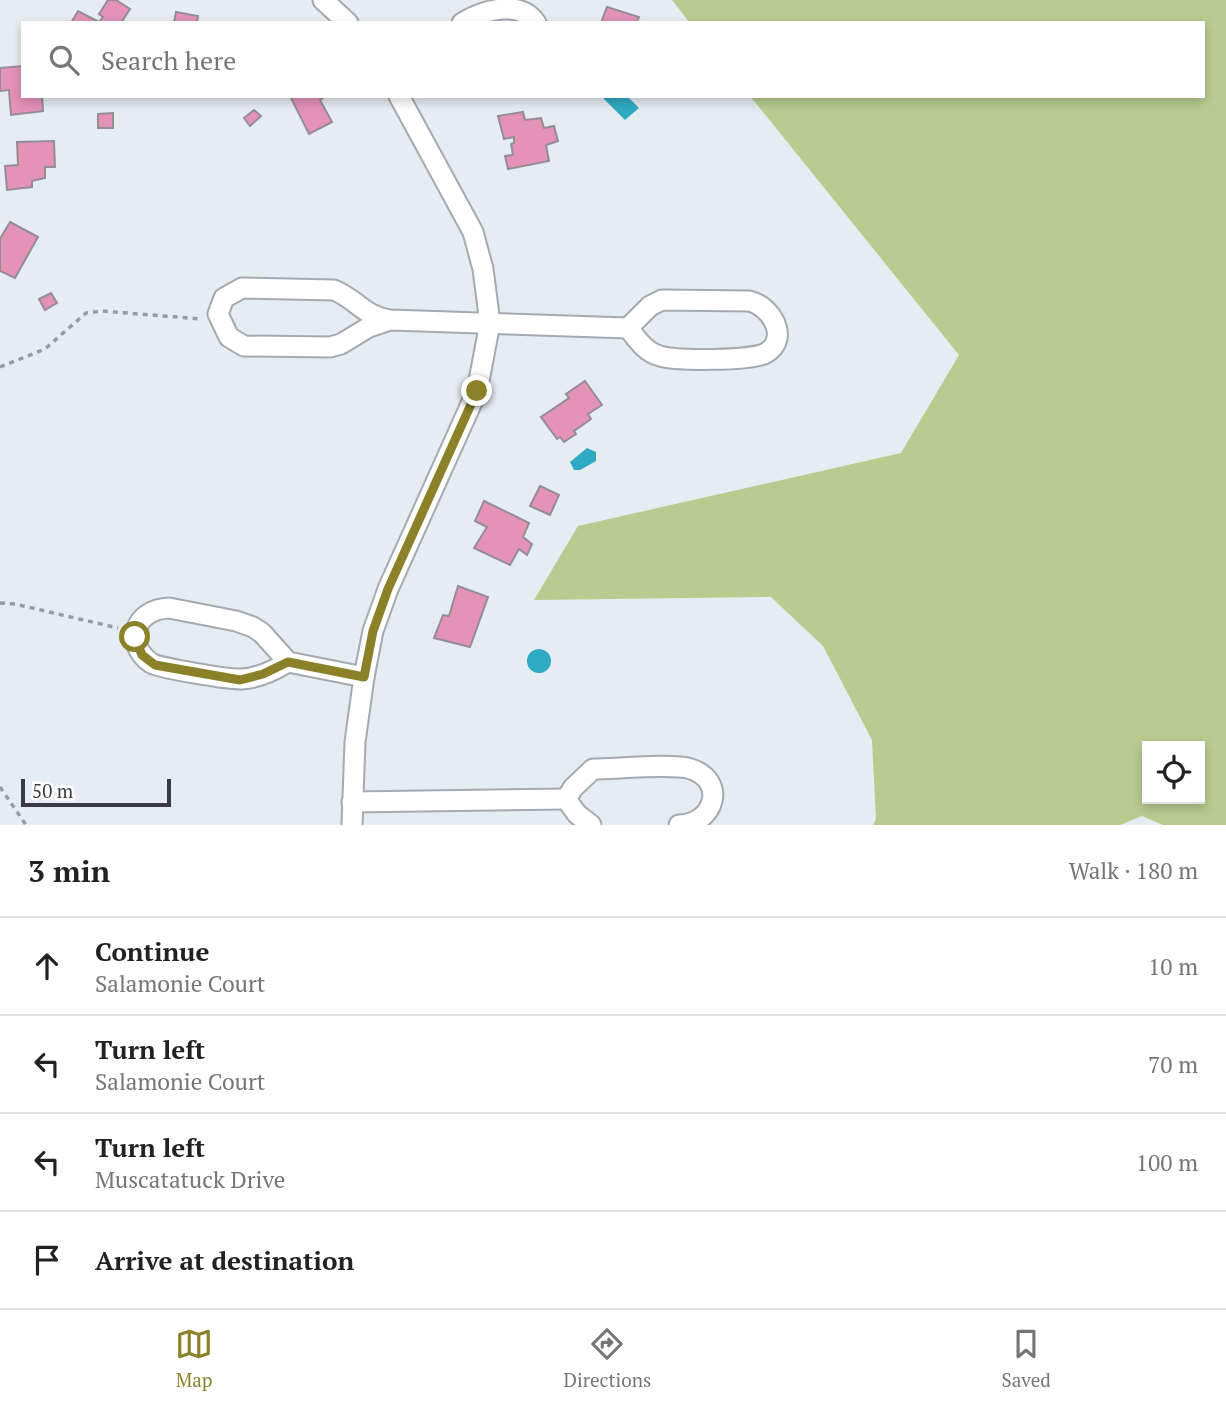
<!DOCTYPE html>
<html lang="en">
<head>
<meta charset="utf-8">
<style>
  body { margin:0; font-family:"PT Serif",serif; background:#f6f6f6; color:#222 }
  .controls { position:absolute; right:21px; bottom:21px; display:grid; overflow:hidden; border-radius:0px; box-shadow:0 4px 10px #0003 }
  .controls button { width:63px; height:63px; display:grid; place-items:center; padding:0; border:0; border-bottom:2px solid #e0e0e0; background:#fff; color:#222; font:35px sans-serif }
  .scale { position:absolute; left:21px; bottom:18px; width:150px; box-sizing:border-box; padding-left:7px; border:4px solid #393b3e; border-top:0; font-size:19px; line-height:24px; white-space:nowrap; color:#393b3e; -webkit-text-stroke:5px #fff; paint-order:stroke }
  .stop { position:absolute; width:21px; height:21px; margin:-16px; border:5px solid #8a8128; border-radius:50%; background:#fff }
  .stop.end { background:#8a8128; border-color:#fff; box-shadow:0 2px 7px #0008 }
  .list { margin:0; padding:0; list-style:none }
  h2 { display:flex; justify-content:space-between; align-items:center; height:91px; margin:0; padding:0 28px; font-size:30px }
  h2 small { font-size:23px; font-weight:400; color:#767676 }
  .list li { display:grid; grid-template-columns:46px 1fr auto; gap:21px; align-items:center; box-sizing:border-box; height:98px; padding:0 28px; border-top:2px solid #e0e0e0 }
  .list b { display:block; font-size:26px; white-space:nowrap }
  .list p { margin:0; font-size:23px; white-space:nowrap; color:#767676 }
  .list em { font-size:23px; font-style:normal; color:#767676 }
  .icon { flex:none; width:38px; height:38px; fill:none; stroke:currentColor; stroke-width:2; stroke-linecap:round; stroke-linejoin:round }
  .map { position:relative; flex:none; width:1226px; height:825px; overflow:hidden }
  .search { position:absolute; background:#fff; box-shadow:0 4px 10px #0003; left:21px; right:21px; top:21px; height:77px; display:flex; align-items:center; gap:18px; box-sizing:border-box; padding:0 24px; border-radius:0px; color:#767676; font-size:26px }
  .sheet { height:483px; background:#fff }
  nav { display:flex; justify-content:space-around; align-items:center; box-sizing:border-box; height:98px; border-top:2px solid #e0e0e0; background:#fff; font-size:19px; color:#767676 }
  nav a { display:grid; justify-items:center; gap:4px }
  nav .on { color:#8a8128 }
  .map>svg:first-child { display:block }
  .green { fill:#b9cb8f; fill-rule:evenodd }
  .water { fill:#2eaac3 }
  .building { fill:#e492b8; stroke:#968d91; stroke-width:2 }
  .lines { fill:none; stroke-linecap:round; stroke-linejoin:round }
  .minor-casing { stroke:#a4aab0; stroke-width:23 }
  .path { stroke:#989ca1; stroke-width:3.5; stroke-dasharray:5 5; stroke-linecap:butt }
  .minor { stroke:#fff; stroke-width:19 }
  .route { stroke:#8a8128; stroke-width:9 }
</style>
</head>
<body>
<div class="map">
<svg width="1226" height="825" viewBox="0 0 1226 825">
  <rect width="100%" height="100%" fill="#e5ecf2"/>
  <path class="green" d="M672 0H1226V825H1163L1142 816 1120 825H873L876 819 872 740 823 646 771 597 534 600 578 526 901 453 959 355 750 96H1203V23H690ZM1200 746V799H1147V746Z"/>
  <g class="water">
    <path d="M605 96H627L639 108 625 120 603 98Z"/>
    <path d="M587 448 596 452V461L580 470H574L570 462Z"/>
    <circle cx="539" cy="661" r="12"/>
  </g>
  <g class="building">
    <path d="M108 0H116L130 9 121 23H71L78 11 99 22 103 17 99 14Z"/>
    <path d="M607 7 639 17 636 23H601Z"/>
    <path d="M176 12 198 16 197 23H174Z"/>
    <path d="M23 66V96H42L43 111 11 115 9 90 0 91V68Z"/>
    <path d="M290 96H326L320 100 332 122 309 134Z"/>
    <path d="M254 110 261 116 250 126 244 118Z"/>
    <path d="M523 112 525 120 541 118 544 128 554 126 558 141 546 145 549 161 508 169 505 156 513 155 511 144 514 143V137L504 139 498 116Z"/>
    <path d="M113 113V128H98V114Z"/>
    <path d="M54 141 55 167H45V178L32 181V187L7 190 5 166 18 165 17 142Z"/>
    <path d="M10 222 38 237 15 278 0 271V239Z"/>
    <path d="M51 293 57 303 45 310 39 299Z"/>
    <path d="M585 381 602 405 588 414 591 419 574 431 576 434 564 442 560 437 557 439 541 417 569 398 566 394Z"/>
    <path d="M540 486 559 495 550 515 530 506Z"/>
    <path d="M484 501 529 523 523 537 532 544 527 555 519 549 510 565 474 548 487 527 475 521Z"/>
    <path d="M458 586 488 597 470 647 434 638 443 615 449 616Z"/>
  </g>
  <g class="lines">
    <g class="minor-casing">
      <g id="minor">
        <path d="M323 0 348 23"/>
        <path d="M462 23C485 9 521 0 536 23"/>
        <path d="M390 320 369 327 341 344 330 347 244 346 229 337 218 314 224 298 242 288 334 290C358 300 363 316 390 320L628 328C637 339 645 352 660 356 676 361 752 361 766 353 790 339 772 306 749 301L662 300 650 306 628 328"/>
        <path d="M288 662C275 670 258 678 242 679 232 680 158 668 151 663 123 643 135 609 169 608L236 621 253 627 262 633 288 662 364 677"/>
        <path d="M566 799 573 788 593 769C615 769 674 763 691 769 727 781 715 824 679 825"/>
        <path d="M566 799 577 814 591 825"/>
        <path d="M352 802 566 799"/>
        <path d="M352 825 355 742 364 677 373 631 388 589 477 391 490 323 483 269 473 232 399 96"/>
      </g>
    </g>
    <g class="path">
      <path d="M0 367 45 349 86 313 102 311 201 319"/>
      <path d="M0 603 15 604 118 628"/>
      <path d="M0 787 26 825"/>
    </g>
    <use href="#minor" class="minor"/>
  </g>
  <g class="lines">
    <path class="route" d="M135 637 142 655 155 665 240 680 263 674 288 662 364 677 373 631 388 589 477 391"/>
  </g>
</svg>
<div class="controls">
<button><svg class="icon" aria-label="locate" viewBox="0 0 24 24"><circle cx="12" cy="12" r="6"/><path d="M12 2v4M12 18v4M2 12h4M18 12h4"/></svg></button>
</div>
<div class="scale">50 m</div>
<div class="stop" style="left:135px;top:637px"></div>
<div class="stop end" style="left:477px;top:391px"></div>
<div class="search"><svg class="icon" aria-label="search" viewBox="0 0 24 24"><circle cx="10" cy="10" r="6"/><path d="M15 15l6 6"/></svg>Search here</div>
</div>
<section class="sheet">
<h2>3 min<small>Walk · 180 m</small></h2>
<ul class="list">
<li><svg class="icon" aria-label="ahead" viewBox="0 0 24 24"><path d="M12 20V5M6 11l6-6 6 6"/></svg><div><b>Continue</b><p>Salamonie Court</p></div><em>10 m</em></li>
<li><svg class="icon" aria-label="left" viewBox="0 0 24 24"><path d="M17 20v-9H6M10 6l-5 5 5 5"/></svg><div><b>Turn left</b><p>Salamonie Court</p></div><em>70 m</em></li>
<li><svg class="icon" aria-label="left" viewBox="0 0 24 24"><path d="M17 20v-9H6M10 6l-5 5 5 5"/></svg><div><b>Turn left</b><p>Muscatatuck Drive</p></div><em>100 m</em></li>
<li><svg class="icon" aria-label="arrive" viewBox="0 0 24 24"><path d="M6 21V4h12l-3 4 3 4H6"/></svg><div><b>Arrive at destination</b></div></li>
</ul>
</section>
<nav>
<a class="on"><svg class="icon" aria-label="map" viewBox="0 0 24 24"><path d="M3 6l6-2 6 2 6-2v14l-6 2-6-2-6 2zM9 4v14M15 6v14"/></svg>Map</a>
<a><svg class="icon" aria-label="directions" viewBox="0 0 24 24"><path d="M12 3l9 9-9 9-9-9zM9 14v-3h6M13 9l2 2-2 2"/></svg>Directions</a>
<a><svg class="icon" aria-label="saved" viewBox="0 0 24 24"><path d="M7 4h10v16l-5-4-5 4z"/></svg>Saved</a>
</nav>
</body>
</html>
